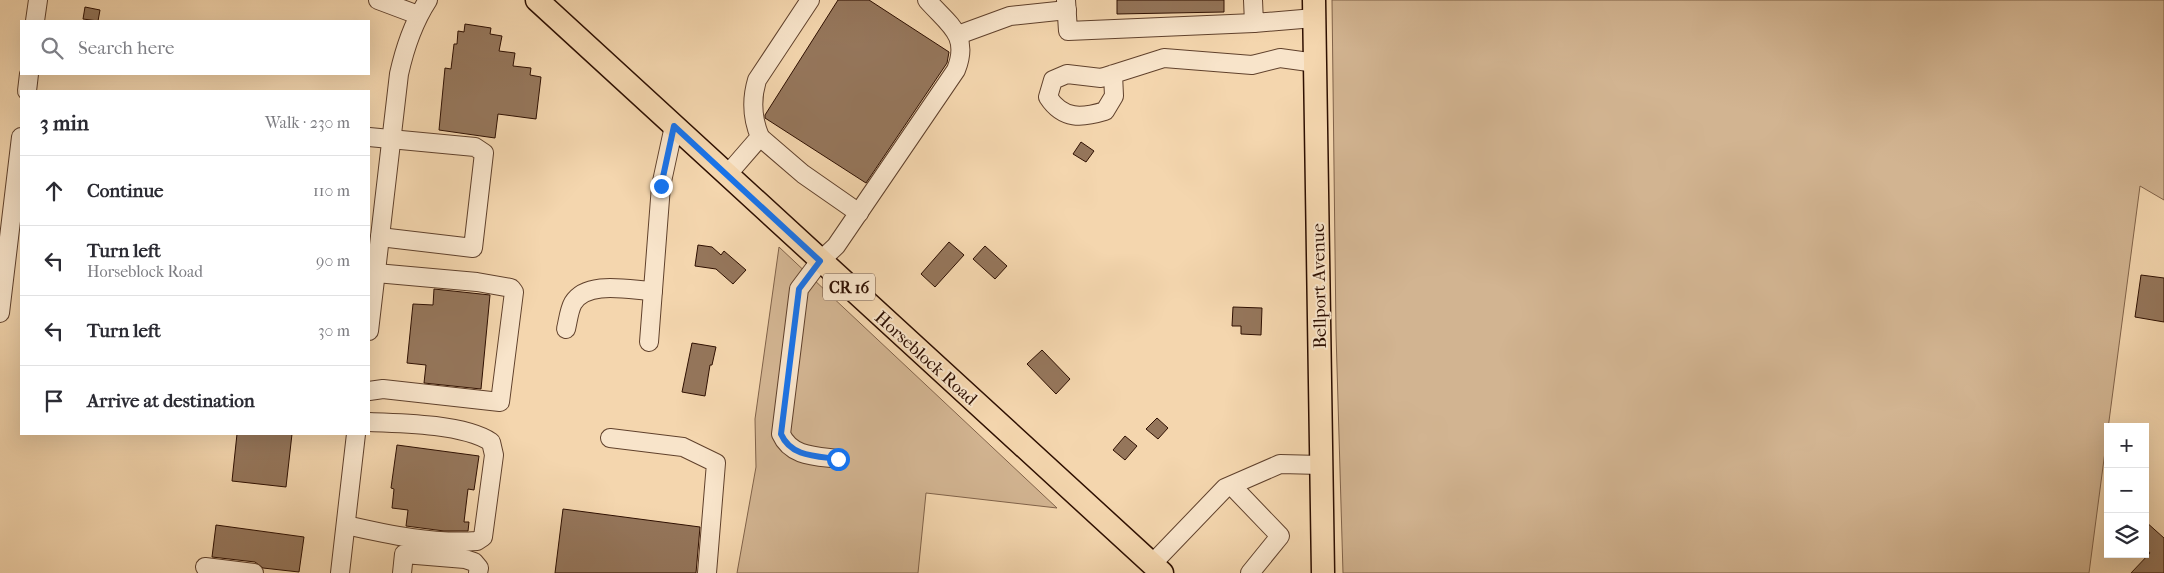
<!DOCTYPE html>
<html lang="en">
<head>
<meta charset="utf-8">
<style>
  body { margin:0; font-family:"IM FELL French Canon",serif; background:#f7f7f7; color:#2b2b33 }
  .controls { position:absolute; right:15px; bottom:15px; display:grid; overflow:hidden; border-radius:0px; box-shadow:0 5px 20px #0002 }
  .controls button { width:45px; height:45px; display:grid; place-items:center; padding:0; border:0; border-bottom:1px solid #e1e1e2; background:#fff; color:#2b2b33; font:25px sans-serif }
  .stop { position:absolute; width:15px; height:15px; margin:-11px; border:4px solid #1a73e8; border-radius:50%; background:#fff }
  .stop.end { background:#1a73e8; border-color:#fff; box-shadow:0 1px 5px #0008 }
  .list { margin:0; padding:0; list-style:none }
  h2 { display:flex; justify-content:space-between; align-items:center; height:65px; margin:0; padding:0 20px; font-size:21px }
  h2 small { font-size:16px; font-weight:400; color:#7c7c81 }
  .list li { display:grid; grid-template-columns:32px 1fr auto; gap:15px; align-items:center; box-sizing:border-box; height:70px; padding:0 20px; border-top:1px solid #e1e1e2 }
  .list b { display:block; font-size:19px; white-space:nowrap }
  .list p { margin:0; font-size:16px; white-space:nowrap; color:#7c7c81 }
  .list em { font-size:16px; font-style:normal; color:#7c7c81 }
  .icon { flex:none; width:28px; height:28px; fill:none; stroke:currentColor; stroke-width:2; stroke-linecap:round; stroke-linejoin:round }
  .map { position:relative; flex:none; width:2164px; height:573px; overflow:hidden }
  .search { position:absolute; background:#fff; box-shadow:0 5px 20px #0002; left:20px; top:20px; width:350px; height:55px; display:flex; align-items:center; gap:12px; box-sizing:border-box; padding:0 18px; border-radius:0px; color:#7c7c81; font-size:19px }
  .panel { position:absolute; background:#fff; box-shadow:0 5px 20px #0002; left:20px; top:90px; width:350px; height:345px; border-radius:0px }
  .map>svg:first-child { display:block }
  .green { fill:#d2b491; stroke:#806249 }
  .building { fill:#95765b; stroke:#2e0f01 }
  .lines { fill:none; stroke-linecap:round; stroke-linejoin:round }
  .minor-casing { stroke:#60412c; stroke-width:20 }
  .major-casing { stroke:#2e0f01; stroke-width:25 }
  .minor { stroke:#f8e4ca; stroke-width:18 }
  .major { stroke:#f4d6ae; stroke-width:22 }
  .route { stroke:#1a73e8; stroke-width:6 }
  .labels { text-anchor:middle; stroke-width:4; stroke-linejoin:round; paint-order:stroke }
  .shield { fill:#f8e4ca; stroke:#6b4f3d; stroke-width:1 }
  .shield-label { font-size:16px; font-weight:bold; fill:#2e0f01 }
  .street-label { font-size:18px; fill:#2e0f01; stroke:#f8e4ca }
</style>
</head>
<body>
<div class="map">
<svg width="2164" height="573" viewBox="0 0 2164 573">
  <rect width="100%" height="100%" fill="#f4d6ae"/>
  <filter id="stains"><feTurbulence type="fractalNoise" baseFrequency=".004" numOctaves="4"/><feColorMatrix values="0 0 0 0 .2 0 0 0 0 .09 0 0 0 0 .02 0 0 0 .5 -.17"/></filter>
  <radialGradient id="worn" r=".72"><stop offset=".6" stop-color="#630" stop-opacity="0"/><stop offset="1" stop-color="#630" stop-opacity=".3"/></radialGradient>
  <g class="green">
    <path d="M1332 0H2164V200L2140 186 2089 573H1343L1336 333Z"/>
    <path d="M779 247 1057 508 926 493 918 573H737L756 467 755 419Z"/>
  </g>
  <g class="building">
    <path d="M838 0H869L949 52 947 63 866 183 765 118V115Z"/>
    <path d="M1117 0H1224V12L1117 14Z"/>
    <path d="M85 7 100 10 98 21 83 19Z"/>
    <path d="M465 24 491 28 490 34 502 36 499 51 515 53 513 66 531 68 530 75 541 77 536 119 498 114 495 138 439 130 445 68 451 69 454 44H457L458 31 464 32Z"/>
    <path d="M1081 142 1094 151 1086 162 1073 154Z"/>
    <path d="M949 242 964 255 935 287 921 274Z"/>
    <path d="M698 245 712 247 721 255 724 251 746 270 733 284 716 269 695 266Z"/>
    <path d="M985 246 1007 266 995 279 973 259Z"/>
    <path d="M2141 275 2164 278V322L2135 317Z"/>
    <path d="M434 289 490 295 481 389 424 383 426 365 407 363 413 304 433 305Z"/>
    <path d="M1233 307 1262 308 1261 335 1241 334V326H1232Z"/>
    <path d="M692 343 716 347 712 365H710L705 396 682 392Z"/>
    <path d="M1042 350 1070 379 1056 394 1027 364Z"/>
    <path d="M1157 418 1168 428 1158 439 1146 429Z"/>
    <path d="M237 434H292L286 487 232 481Z"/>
    <path d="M1125 436 1137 446 1125 460 1113 450Z"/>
    <path d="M397 445 479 456 474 490 468 489 464 522H469L468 531H444L406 526 408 510 392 508 394 489 391 488Z"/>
    <path d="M563 509 700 527 696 573H555Z"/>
    <path d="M2145 521 2164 538V573H2131L2150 553 2145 547Z"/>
    <path d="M216 525 304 537 299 572 263 568 255 562 212 557Z"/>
  </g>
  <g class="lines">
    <g class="minor-casing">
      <g id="minor">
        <path d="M378 0 418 15"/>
        <path d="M1066 0 1068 31 1254 23"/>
        <path d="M1253 0 1254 23 1314 18"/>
        <path d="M35 21 38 0"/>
        <path d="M958 35 1010 16 1067 10"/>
        <path d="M1113 74 1114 96 1105 111C1082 118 1063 120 1048 97L1053 80 1067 74 1101 78 1164 58 1252 65 1280 58 1316 63"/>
        <path d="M27 91 29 74"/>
        <path d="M369 137 475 147 484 153 473 248 380 237"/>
        <path d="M760 137 803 174 859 213"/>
        <path d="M727 175 760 137C752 118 751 100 757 80L810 0"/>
        <path d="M0 313 21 137"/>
        <path d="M566 329C568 321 569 310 573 303 587 280 629 290 653 291"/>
        <path d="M369 331 399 74C405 47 413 23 428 0"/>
        <path d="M649 342 661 186 674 126"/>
        <path d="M369 391 383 389 500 402 514 292 511 288 477 282 376 273"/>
        <path d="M610 438 683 447 716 463 707 573"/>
        <path d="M839 459C816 456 791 457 781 434L799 289 820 261 836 246 956 70C970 35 949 25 927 0"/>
        <path d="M1232 486 1280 536 1250 573"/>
        <path d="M346 525C390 535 432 544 477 541L483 537 494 455 491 442C464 424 402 423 369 422"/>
        <path d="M1152 564 1225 488 1280 464 1321 465"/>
        <path d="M205 567 254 573"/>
        <path d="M340 573 356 434"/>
        <path d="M402 573 404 554 465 559 474 562 479 568 478 573"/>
      </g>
    </g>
    <g class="major-casing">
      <g id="major">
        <path d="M537 0 1162 573"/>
        <path d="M1314 0 1323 573"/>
      </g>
    </g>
    <use href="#minor" class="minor"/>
    <use href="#major" class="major"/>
  </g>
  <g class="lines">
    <path class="route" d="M661 186 674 126 820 261 799 289 781 434C791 457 816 456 838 459"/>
  </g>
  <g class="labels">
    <rect class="shield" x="823" y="273.5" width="52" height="27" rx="4"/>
    <g class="shield-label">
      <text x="849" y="293">CR 16</text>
    </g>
    <g class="street-label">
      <text transform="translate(1319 286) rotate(-91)" y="6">Bellport Avenue</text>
      <text transform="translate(926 358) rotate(42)" y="6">Horseblock Road</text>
    </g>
  </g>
  <rect width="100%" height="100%" filter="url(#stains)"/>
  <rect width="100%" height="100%" fill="url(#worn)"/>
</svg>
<div class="controls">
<button>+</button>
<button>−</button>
<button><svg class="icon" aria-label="layers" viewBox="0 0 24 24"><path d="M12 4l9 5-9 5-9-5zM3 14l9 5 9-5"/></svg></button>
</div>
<div class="stop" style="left:838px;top:459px"></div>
<div class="stop end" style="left:661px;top:186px"></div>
<div class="search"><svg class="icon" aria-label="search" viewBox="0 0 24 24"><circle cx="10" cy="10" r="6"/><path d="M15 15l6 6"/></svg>Search here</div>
<section class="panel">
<h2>3 min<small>Walk · 230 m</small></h2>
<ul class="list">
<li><svg class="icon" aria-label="ahead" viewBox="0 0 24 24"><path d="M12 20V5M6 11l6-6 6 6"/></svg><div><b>Continue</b></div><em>110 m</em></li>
<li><svg class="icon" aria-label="left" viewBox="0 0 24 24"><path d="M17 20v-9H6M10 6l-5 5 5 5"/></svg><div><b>Turn left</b><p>Horseblock Road</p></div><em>90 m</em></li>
<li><svg class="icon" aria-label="left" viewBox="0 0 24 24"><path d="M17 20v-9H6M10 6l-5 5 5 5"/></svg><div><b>Turn left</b></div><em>30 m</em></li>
<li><svg class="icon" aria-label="arrive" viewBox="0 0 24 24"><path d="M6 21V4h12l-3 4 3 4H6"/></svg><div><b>Arrive at destination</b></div></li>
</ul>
</section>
</div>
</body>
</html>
